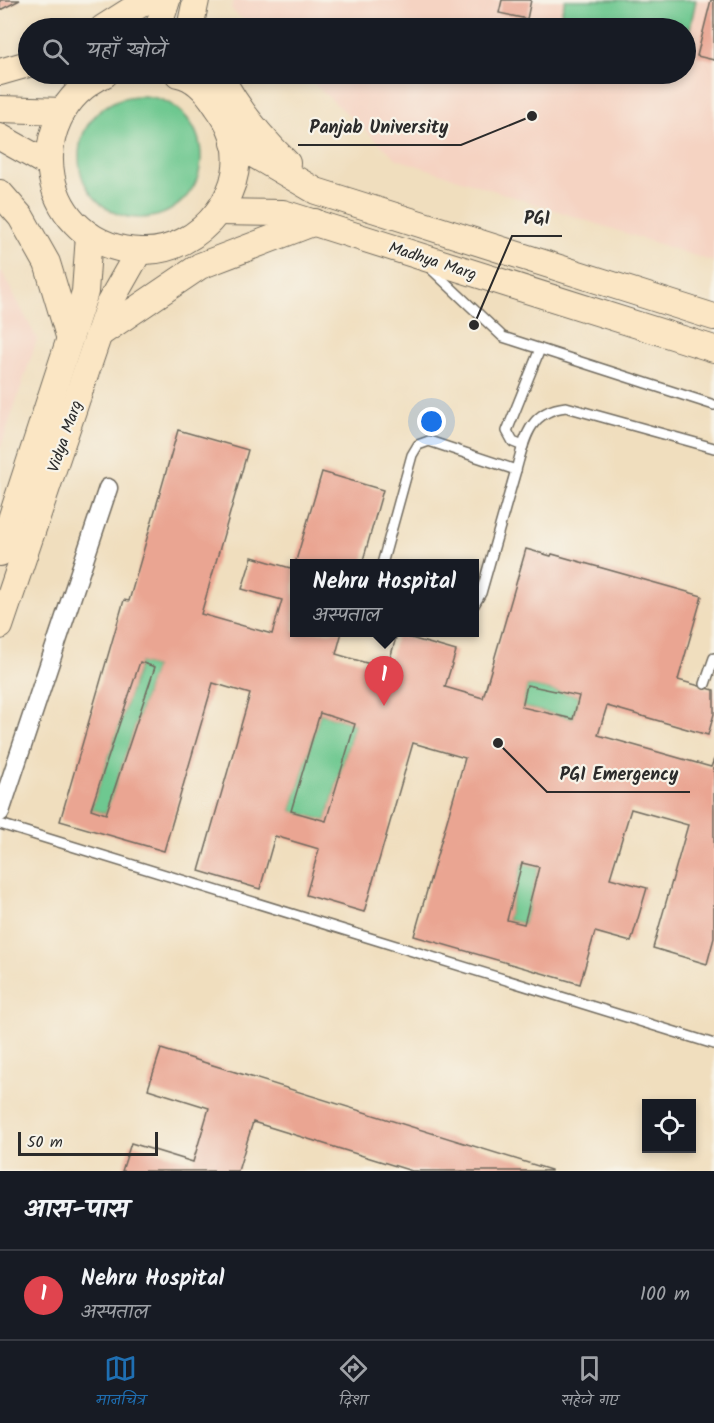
<!DOCTYPE html>
<html lang="hi">
<head>
<meta charset="utf-8">
<style>
  body { margin:0; font-family:Kalam,"Playpen Sans Deva",sans-serif; background:#242831; color:#f1f3f6 }
  .controls { position:absolute; right:18px; bottom:18px; display:grid; overflow:hidden; border-radius:0px; box-shadow:0 3px 9px #0003 }
  .controls button { width:54px; height:54px; display:grid; place-items:center; padding:0; border:0; border-bottom:2px solid #363941; background:#171b24; color:#f1f3f6; font:30px sans-serif }
  .scale { position:absolute; left:18px; bottom:15px; width:140px; box-sizing:border-box; padding-left:6px; border:3px solid #2b2b2b; border-top:0; font-size:16px; line-height:21px; white-space:nowrap; color:#2b2b2b; -webkit-text-stroke:4px #f7f3e8; paint-order:stroke }
  .you { position:absolute; left:432px; top:422px; width:21px; height:21px; margin:-15px; border:4px solid #fff; border-radius:50%; background:#1a73e8; box-shadow:0 0 0 9px #1a73e833 }
  .badge { display:grid; place-items:center; width:39px; height:39px; border-radius:50%; background:#1f6fb2; color:#fff; font-size:20px; font-weight:700 }
  .pin { position:absolute; translate:-50% -50px; filter:drop-shadow(0 2px 3px #0008) }
  .pin::after { content:''; position:absolute; top:32px; width:21px; height:18px; background:inherit; clip-path:polygon(0 0,100% 0,50% 100%) }
  .popup { position:absolute; left:290px; top:559px; width:189px; height:78px; box-sizing:border-box; display:grid; place-content:center; border-radius:0px; background:#171b24; filter:drop-shadow(0 2px 4px #0005); font-size:20px; white-space:nowrap; color:#9ea1a6 }
  .popup b { font-size:22px; color:#f1f3f6 }
  .popup::after { content:''; position:absolute; left:50%; top:100%; margin-left:-12px; border:12px solid transparent; border-top-color:#171b24 }
  .list { margin:0; padding:0; list-style:none }
  h2 { display:flex; justify-content:space-between; align-items:center; height:78px; margin:0; padding:0 24px; font-size:26px }
  h2 small { font-size:20px; font-weight:400; color:#9ea1a6 }
  .list li { display:grid; grid-template-columns:39px 1fr auto; gap:18px; align-items:center; box-sizing:border-box; height:90px; padding:0 24px; border-top:2px solid #363941 }
  .list b { display:block; font-size:22px; white-space:nowrap }
  .list p { margin:0; font-size:20px; white-space:nowrap; color:#9ea1a6 }
  .list em { font-size:20px; font-style:normal; color:#9ea1a6 }
  .icon { flex:none; width:33px; height:33px; fill:none; stroke:currentColor; stroke-width:2; stroke-linecap:round; stroke-linejoin:round }
  .map { position:relative; flex:none; width:714px; height:1171px; overflow:hidden }
  .search { position:absolute; background:#171b24; box-shadow:0 3px 9px #0003; left:18px; right:18px; top:18px; height:66px; display:flex; align-items:center; gap:15px; box-sizing:border-box; padding:0 21px; border-radius:33px; color:#9ea1a6; font-size:22px }
  .sheet { height:168px; background:#171b24 }
  nav { display:flex; justify-content:space-around; align-items:center; box-sizing:border-box; height:84px; border-top:2px solid #363941; background:#171b24; font-size:16px; color:#9ea1a6 }
  nav a { display:grid; justify-items:center; gap:3px }
  nav .on { color:#1f6fb2 }
  .map>svg:first-child { display:block }
  .built { fill:#f5d3c2 }
  .green { fill:#6ec890; stroke:#4c7a5e; stroke-width:1.5 }
  .building { fill:#eaa592; fill-rule:evenodd }
  .lines { fill:none; stroke-linecap:round; stroke-linejoin:round }
  .lane-casing { stroke:#706a5e; stroke-width:12 }
  .street-casing { stroke:#706a5e; stroke-width:21 }
  .secondary-casing { stroke:#706a5e; stroke-width:28 }
  .lane { stroke:#fff; stroke-width:9 }
  .street { stroke:#fff; stroke-width:18 }
  .secondary { stroke:#fbe6c4; stroke-width:26 }
  .labels { text-anchor:middle; stroke-width:4.5; stroke-linejoin:round; paint-order:stroke }
  .street-label { font-size:16px; fill:#2b2b2b; stroke:#f7f3e8 }
  .leader { fill:none; stroke:#2b2b2b; stroke-width:2 }
  .callout-dot { fill:#2b2b2b; stroke:#f7f3e8; stroke-width:2 }
  .callout-label { font-size:18px; text-anchor:middle; font-weight:bold; fill:#2b2b2b; stroke:#f7f3e8; stroke-width:4.5; stroke-linejoin:round; paint-order:stroke }
</style>
</head>
<body>
<div class="map">
<svg width="714" height="1171" viewBox="0 0 714 1171">
  <rect width="100%" height="100%" fill="#f7f3e8"/>
  <filter id="ink" filterUnits="userSpaceOnUse"><feTurbulence type="fractalNoise" baseFrequency=".0167" numOctaves="2"/><feDisplacementMap in="SourceGraphic" scale="12" xChannelSelector="R" yChannelSelector="G"/><feConvolveMatrix kernelMatrix="1 2 1 2 8 2 1 2 1" color-interpolation-filters="sRGB"/></filter>
  <filter id="wash" filterUnits="userSpaceOnUse"><feTurbulence type="fractalNoise" baseFrequency=".008" numOctaves="4" result="noise"/><feDisplacementMap in="SourceGraphic" scale="24" xChannelSelector="R" yChannelSelector="G"/><feGaussianBlur stdDeviation="1.35" result="paint"/><feColorMatrix in="noise" values="0 0 0 0 0 0 0 0 0 0 0 0 0 0 0 0 0 1.4 0 .05"/><feComposite in="paint" operator="in"/></filter>
  <g filter="url(#wash)">
    <rect width="100%" height="100%" fill="#f0debe"/>
    <g class="built">
      <path d="M234 0H714V262L397 159 303 74H686V28H253L231 9Z"/>
      <path d="M0 268 37 339 0 450Z"/>
    </g>
    <g class="green">
      <path d="M565 0H696L686 47V28H614L561 14Z"/>
      <circle cx="140" cy="157" r="61"/>
      <path d="M140 662 155 667 106 814 91 809Z"/>
      <path d="M527 685 579 696 573 719 522 707Z"/>
      <path d="M320 713 355 724 326 821 291 811Z"/>
      <path d="M522 863 539 867 524 924 507 920Z"/>
    </g>
    <g id="blocks">
      <g class="building">
        <path d="M0 0H20L0 10Z"/>
        <path d="M502 0H531L527 19 499 13Z"/>
        <path d="M711 0H714V60L697 56Z"/>
        <path d="M178 430 248 450 201 614 272 634 282 600 242 589 252 557 294 569V632H342L336 654 387 669 397 634 456 651 445 687 483 698 526 549 551 556 552 554 702 596 678 680 714 690V714L708 735 607 706 598 735 711 767 714 759V938L707 964 653 948 688 825 631 809 610 878 647 888 631 942 595 932 580 984 414 936 465 758 413 743 364 912 306 895 319 849 275 836 260 889 199 871 250 694 213 683 164 851 60 821 124 600 129 601ZM140 662 155 667 106 814 91 809ZM527 685 579 696 573 719 522 707ZM320 713 355 724 326 821 291 811ZM522 863 539 867 524 924 507 920Z"/>
        <path d="M322 472 383 490 362 564H295Z"/>
        <path d="M161 1049 551 1170V1171H412L253 1122 238 1171H122L131 1143 193 1162 209 1108 148 1089Z"/>
      </g>
    </g>
  </g>
  <g filter="url(#ink)">
    <use href="#blocks" fill-opacity="0" stroke="#706a5e" stroke-width="1.5"/>
    <g class="lines">
      <g class="lane-casing">
        <g id="lane">
          <path d="M428 266 503 337 714 405"/>
          <path d="M523 446 513 442 507 431 540 349"/>
          <path d="M382 564 412 455 418 445 429 441 516 470C525 438 529 411 566 407L714 448"/>
          <path d="M474 605 481 593 516 470"/>
          <path d="M705 684 714 658"/>
          <path d="M0 824 714 1044"/>
        </g>
      </g>
      <g class="street-casing">
        <path id="street" d="M0 812 108 488"/>
      </g>
      <g class="secondary-casing">
        <g id="secondary">
          <path d="M103 28 147 0"/>
          <path d="M158 28 167 0"/>
          <path d="M190 28 196 0"/>
          <path d="M0 72 28 64"/>
          <path d="M105 74C16 116 40 248 141 251 200 254 256 186 230 128 227 120 221 112 216 105 207 91 195 77 178 74"/>
          <path d="M219 74C236 107 260 137 287 163"/>
          <path d="M0 109 63 111"/>
          <path d="M0 137 50 165"/>
          <path d="M234 143 316 191 714 317"/>
          <path d="M0 193 21 217 47 263 69 336"/>
          <path d="M218 212 283 213 714 349"/>
          <path d="M98 335 200 266 315 222"/>
          <path d="M0 553 85 292 89 235"/>
          <path d="M0 626 109 304 139 251"/>
        </g>
      </g>
      <use href="#lane" class="lane"/>
      <use href="#street" class="street"/>
      <use href="#secondary" class="secondary"/>
    </g>
  </g>
  <g class="labels">
    <g class="street-label">
      <text transform="translate(433 260) rotate(18)" y="6">Madhya Marg</text>
      <text transform="translate(64 436) rotate(-71)" y="6">Vidya Marg</text>
    </g>
  </g>
  <path class="leader" d="M532 116L461 145H298M474 325L512 236H562M498 743L547 792H690"/>
  <g class="callout-dot">
    <circle cx="532" cy="116" r="6"/>
    <circle cx="474" cy="325" r="6"/>
    <circle cx="498" cy="743" r="6"/>
  </g>
  <g class="callout-label">
    <text x="379" y="133">Panjab University</text>
    <text x="537" y="224">PGI</text>
    <text x="619" y="780">PGI Emergency</text>
  </g>
</svg>
<div class="controls">
<button><svg class="icon" aria-label="locate" viewBox="0 0 24 24"><circle cx="12" cy="12" r="6"/><path d="M12 2v4M12 18v4M2 12h4M18 12h4"/></svg></button>
</div>
<div class="scale">50 m</div>
<div class="you"></div>
<div class="pin badge" style="left:384px;top:706px;background:#e0444e">1</div>
<div class="popup"><b>Nehru Hospital</b>अस्पताल</div>
<div class="search"><svg class="icon" aria-label="search" viewBox="0 0 24 24"><circle cx="10" cy="10" r="6"/><path d="M15 15l6 6"/></svg>यहाँ खोजें</div>
</div>
<section class="sheet">
<h2>आस-पास<small></small></h2>
<ul class="list">
<li><span class="badge" style="background:#e0444e">1</span><div><b>Nehru Hospital</b><p>अस्पताल</p></div><em>100 m</em></li>
</ul>
</section>
<nav>
<a class="on"><svg class="icon" aria-label="map" viewBox="0 0 24 24"><path d="M3 6l6-2 6 2 6-2v14l-6 2-6-2-6 2zM9 4v14M15 6v14"/></svg>मानचित्र</a>
<a><svg class="icon" aria-label="directions" viewBox="0 0 24 24"><path d="M12 3l9 9-9 9-9-9zM9 14v-3h6M13 9l2 2-2 2"/></svg>दिशा</a>
<a><svg class="icon" aria-label="saved" viewBox="0 0 24 24"><path d="M7 4h10v16l-5-4-5 4z"/></svg>सहेजे गए</a>
</nav>
</body>
</html>
